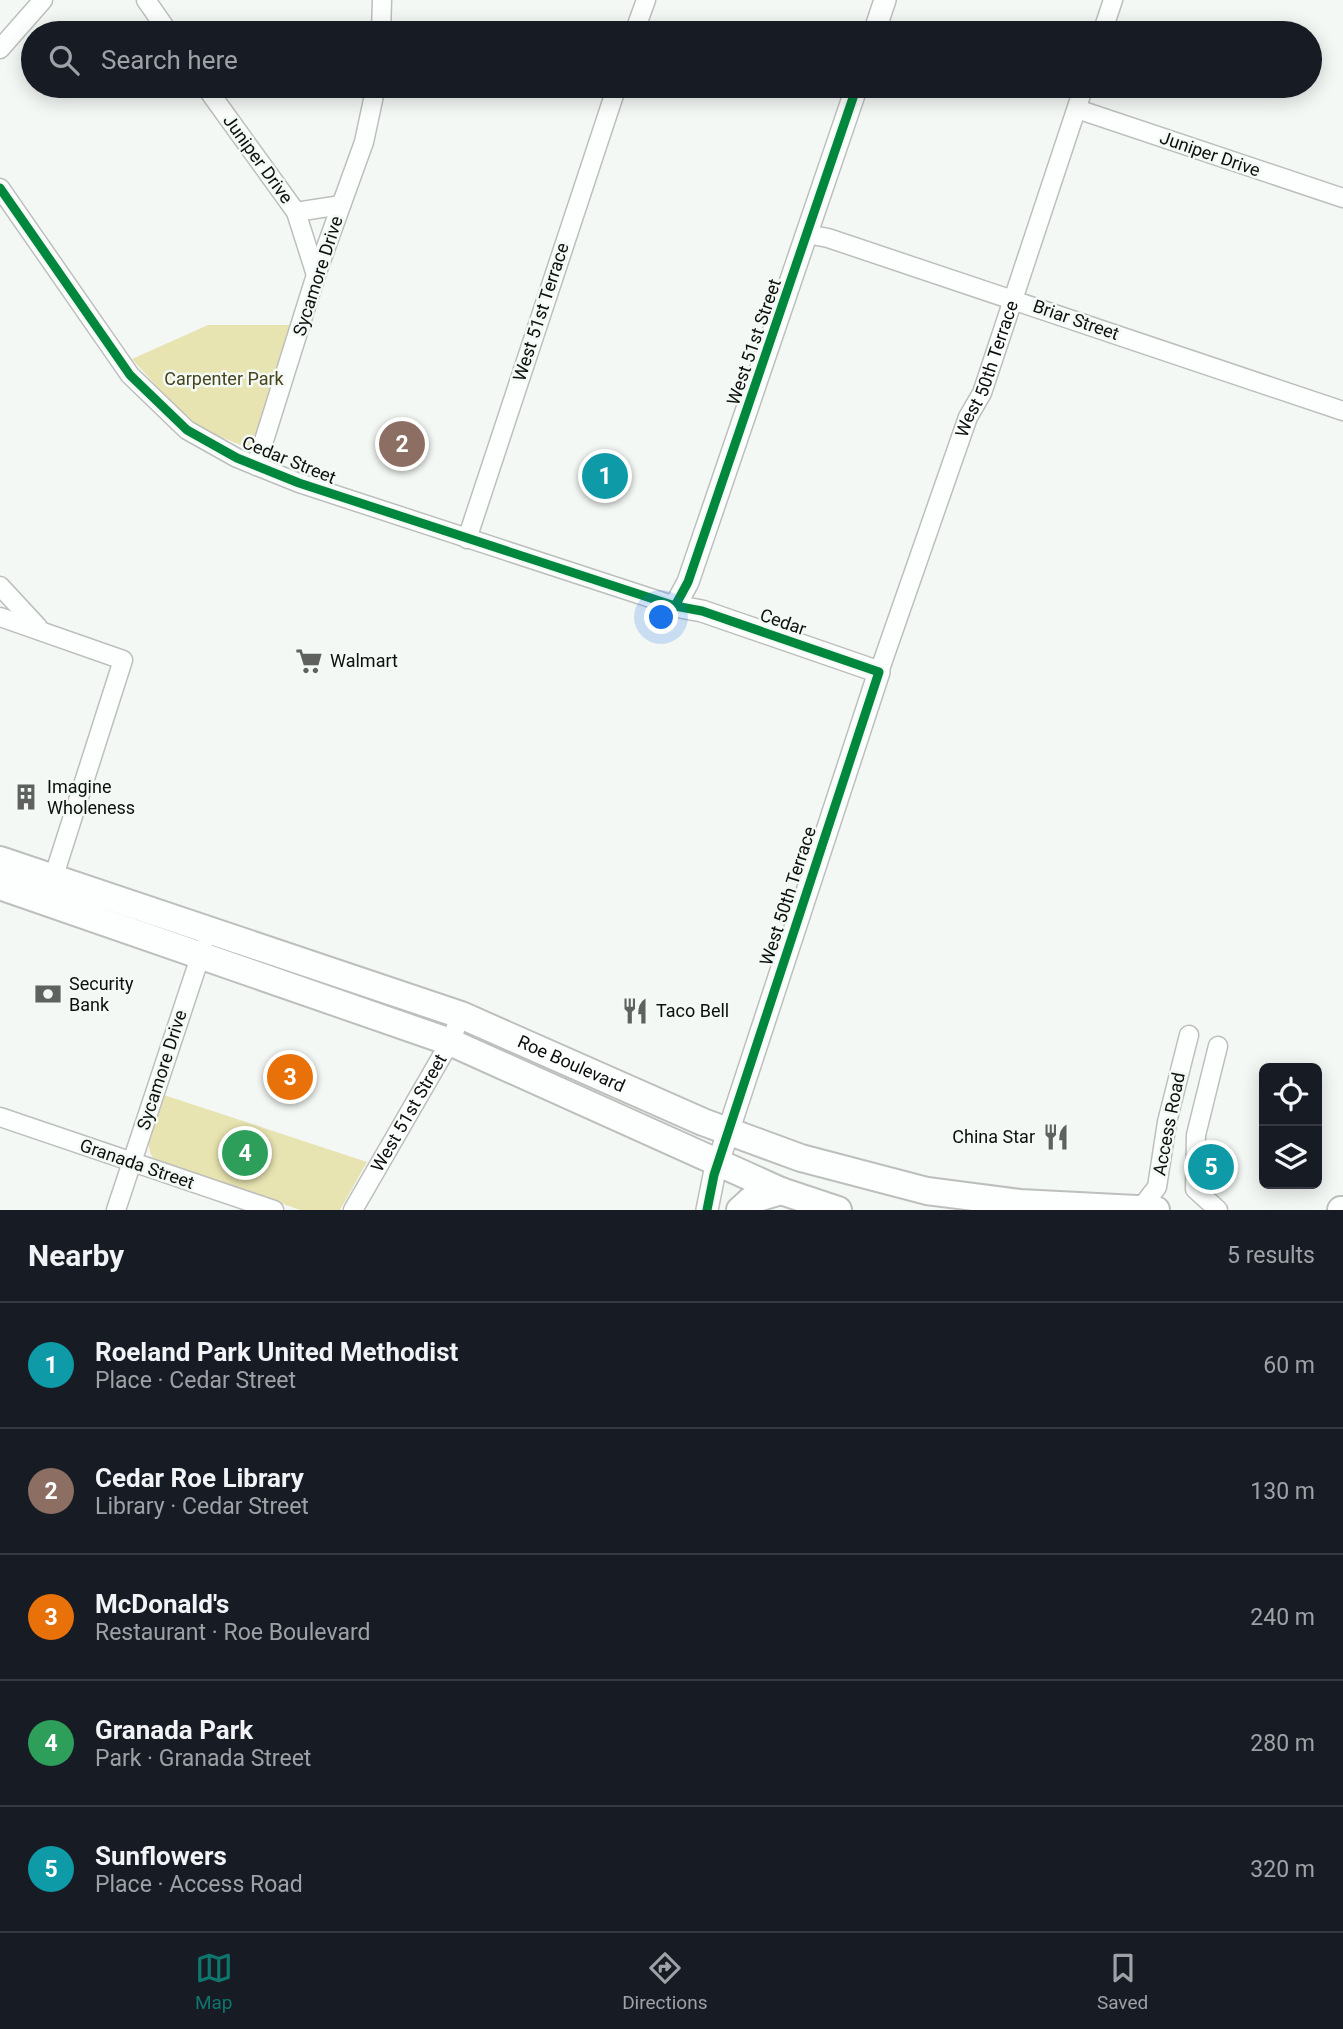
<!DOCTYPE html>
<html lang="en">
<head>
<meta charset="utf-8">
<style>
  body { margin:0; font-family:Roboto,sans-serif; background:#242831; color:#f1f3f6 }
  .controls { position:absolute; right:21px; bottom:21px; display:grid; overflow:hidden; border-radius:10px; box-shadow:0 4px 18px #0003 }
  .controls button { width:63px; height:63px; display:grid; place-items:center; padding:0; border:0; border-bottom:2px solid #363941; background:#171b24; color:#f1f3f6; font:35px sans-serif }
  .you { position:absolute; left:662px; top:618px; width:24px; height:24px; margin:-18px; border:5px solid #fff; border-radius:50%; background:#1a73e8; box-shadow:0 0 0 10px #1a73e833 }
  .badge { display:grid; place-items:center; width:46px; height:46px; border-radius:50%; background:#0f766e; color:#fff; font-size:23px; font-weight:700 }
  .pin { position:absolute; translate:-50% -50%; border:4px solid #fff; box-shadow:0 2px 7px #0006 }
  .list { margin:0; padding:0; list-style:none }
  h2 { display:flex; justify-content:space-between; align-items:center; height:91px; margin:0; padding:0 28px; font-size:30px }
  h2 small { font-size:23px; font-weight:400; color:#9ea1a6 }
  .list li { display:grid; grid-template-columns:46px 1fr auto; gap:21px; align-items:center; box-sizing:border-box; height:126px; padding:0 28px; border-top:2px solid #363941 }
  .list b { display:block; font-size:26px; white-space:nowrap }
  .list p { margin:0; font-size:23px; white-space:nowrap; color:#9ea1a6 }
  .list em { font-size:23px; font-style:normal; color:#9ea1a6 }
  .icon { flex:none; width:38px; height:38px; fill:none; stroke:currentColor; stroke-width:2; stroke-linecap:round; stroke-linejoin:round }
  .map { position:relative; flex:none; width:1343px; height:1210px; overflow:hidden }
  .search { position:absolute; background:#171b24; box-shadow:0 4px 18px #0003; left:21px; right:21px; top:21px; height:77px; display:flex; align-items:center; gap:18px; box-sizing:border-box; padding:0 24px; border-radius:38px; color:#9ea1a6; font-size:26px }
  .sheet { height:721px; background:#171b24 }
  nav { display:flex; justify-content:space-around; align-items:center; box-sizing:border-box; height:98px; border-top:2px solid #363941; background:#171b24; font-size:19px; color:#9ea1a6 }
  nav a { display:grid; justify-items:center; gap:4px }
  nav .on { color:#0f766e }
  .map>svg:first-child { display:block }
  .green { fill:#e8e4b1 }
  .lines { fill:none; stroke-linecap:round; stroke-linejoin:round }
  .minor-casing { stroke:#bdbfbd; stroke-width:21 }
  .tertiary-casing { stroke:#bdbfbd; stroke-width:24 }
  .primary-casing { stroke:#bdbfbd; stroke-width:30 }
  .minor { stroke:#fdfefe; stroke-width:18 }
  .tertiary { stroke:#fdfefe; stroke-width:21 }
  .primary { stroke:#fdfefe; stroke-width:26 }
  .cycleway-casing { stroke:#f3f9f4; stroke-width:13 }
  .cycleway { stroke:#00873e; stroke-width:9 }
  .labels { text-anchor:middle; stroke-width:5; stroke-linejoin:round; paint-order:stroke }
  .street-label { font-size:18px; fill:#0d0f0d; stroke:#f3f9f4 }
  .park-label { font-size:18px; fill:#48441c; stroke:#f3f9f4 }
  .poi-label { font-size:18px; fill:#0d0f0d; stroke:#f3f9f4; text-anchor:start }
</style>
</head>
<body>
<div class="map">
<svg width="1343" height="1210" viewBox="0 0 1343 1210">
  <rect width="100%" height="100%" fill="#f4f8f5"/>
  <g class="green">
    <path d="M208 325H298L257 452 192 425 132 359Z"/>
    <path d="M164 1095 367 1162 340 1210H300L153 1158C141 1141 158 1113 164 1095Z"/>
  </g>
  <g class="lines">
    <g class="minor-casing">
      <g id="minor">
        <path d="M146 0 169 33"/>
        <path d="M381 33 382 0"/>
        <path d="M634 33 646 0"/>
        <path d="M1102 33 1113 0"/>
        <path d="M0 49 43 0"/>
        <path d="M205 86 296 212 316 275"/>
        <path d="M1077 109 1343 198"/>
        <path d="M0 188 130 375 187 430 237 458 299 483 675 606"/>
        <path d="M296 212 341 205"/>
        <path d="M807 234 828 238 1343 411"/>
        <path d="M256 466 316 275 364 142 376 86"/>
        <path d="M467 539 617 86"/>
        <path d="M0 586 38 627"/>
        <path d="M0 617 123 660 50 888"/>
        <path id="s1" d="M879 672 968 417 982 393 1084 86"/>
        <path d="M0 1117 274 1210"/>
        <path d="M1140 1209 1157 1187 1167 1122 1189 1035"/>
        <path d="M116 1210 203 948"/>
        <path id="s2" d="M353 1210 450 1042 461 1015"/>
        <path d="M1218 1210 1195 1189 1196 1135 1218 1046"/>
      </g>
    </g>
    <g class="tertiary-casing">
      <g id="tertiary">
        <path d="M874 33 885 0"/>
        <path d="M707 1210 714 1175 879 672 702 611 675 606 688 582 857 86"/>
      </g>
    </g>
    <g class="primary-casing">
      <g id="primary">
        <path id="s3" d="M0 860 461 1015 703 1122 801 1158 927 1191 1020 1203 1156 1210"/>
        <path d="M0 886 450 1042 781 1191 838 1210"/>
        <path d="M740 1210 751 1200 781 1191"/>
        <path d="M1341 1210H1343"/>
      </g>
    </g>
    <use href="#minor" class="minor"/>
    <use href="#tertiary" class="tertiary"/>
    <use href="#primary" class="primary"/>
    <g class="cycleway-casing">
      <g id="cycleway">
        <path d="M0 188 130 375 187 430 237 458 299 483 675 606 702 611 879 672 714 1175 707 1210"/>
        <path d="M675 606 688 582 857 86"/>
      </g>
    </g>
    <use href="#cycleway" class="cycleway"/>
  </g>
  <defs>
    <g id="supermarket-bare" transform="scale(2.1)"><path d="M-6-5.5h2.5l.6 2H6L4.5 2H-2.5L-4.4-4H-6ZM-1.5 3.2a1.3 1.3 0 1 0 .1 0ZM3 3.2a1.3 1.3 0 1 0 .1 0Z" fill="#5e615e" stroke="#f3f9f4" stroke-width="2.5" paint-order="stroke"/></g>
    <g id="building-bare" transform="scale(2.1)"><path d="M-4-6H4V6H1V3H-1V6H-4ZM-2.5-4.3h1.7v1.8h-1.7ZM.8-4.3h1.7v1.8H.8ZM-2.5-1h1.7V.8h-1.7ZM.8-1h1.7V.8H.8Z" fill="#5e615e" stroke="#f3f9f4" stroke-width="2.5" paint-order="stroke"/></g>
    <g id="bank-bare" transform="scale(2.1)"><path d="M-6-4H6V4H-6ZM0-2.3a2.3 2.3 0 1 0 0 4.6a2.3 2.3 0 1 0 0-4.6Z" fill="#5e615e" stroke="#f3f9f4" stroke-width="2.5" paint-order="stroke"/></g>
    <g id="restaurant-bare" transform="scale(2.1)"><path d="M-5-6h1v4h1v-4h1v4h1v-4h1v5L-1.5 .5V6h-2V.5L-5-1ZM5-6V6H3V1.5H1.5Q1.5-4 5-6Z" fill="#5e615e" stroke="#f3f9f4" stroke-width="2.5" paint-order="stroke"/></g>
  </defs>
  <g fill-rule="evenodd">
    <use href="#supermarket-bare" x="309" y="661"/>
    <use href="#building-bare" x="26" y="797"/>
    <use href="#bank-bare" x="48" y="994"/>
    <use href="#restaurant-bare" x="635" y="1011"/>
    <use href="#restaurant-bare" x="1056" y="1137"/>
  </g>
  <g class="labels">
    <g class="street-label">
      <text transform="translate(1210 154) rotate(19)" y="6">Juniper Drive</text>
      <text transform="translate(258 159) rotate(54)" y="6">Juniper Drive</text>
      <text transform="translate(318 276) rotate(-72)" y="6">Sycamore Drive</text>
      <text transform="translate(541 312) rotate(-72)" y="6">West 51st Terrace</text>
      <text transform="translate(1076 320) rotate(19)" y="6">Briar Street</text>
      <text transform="translate(754 342) rotate(-71)" y="6">West 51st Street</text>
      <text dy="6" stroke="none"><textPath href="#s1" startOffset="322">West 50th Terrace</textPath></text>
      <text transform="translate(289 460) rotate(22)" y="6">Cedar Street</text>
      <text transform="translate(783 622) rotate(19)" y="6">Cedar</text>
      <text transform="translate(788 896) rotate(-72)" y="6">West 50th Terrace</text>
      <text dy="6" stroke="none"><textPath href="#s3" startOffset="607">Roe Boulevard</textPath></text>
      <text transform="translate(162 1070) rotate(-72)" y="6">Sycamore Drive</text>
      <text dy="6" stroke="none"><textPath href="#s2" startOffset="112">West 51st Street</textPath></text>
      <text transform="translate(1169 1124) rotate(-79)" y="6">Access Road</text>
      <text transform="translate(137 1164) rotate(19)" y="6">Granada Street</text>
    </g>
    <g class="park-label">
      <text x="224" y="385">Carpenter Park</text>
    </g>
    <g class="poi-label">
      <text x="330" y="667">Walmart</text>
      <text x="47" y="793">Imagine<tspan x="47" dy="21">Wholeness</tspan></text>
      <text x="69" y="990">Security<tspan x="69" dy="21">Bank</tspan></text>
      <text x="656" y="1017">Taco Bell</text>
      <text x="1035" y="1143" text-anchor="end">China Star</text>
    </g>
  </g>
</svg>
<div class="controls">
<button><svg class="icon" aria-label="locate" viewBox="0 0 24 24"><circle cx="12" cy="12" r="6"/><path d="M12 2v4M12 18v4M2 12h4M18 12h4"/></svg></button>
<button><svg class="icon" aria-label="layers" viewBox="0 0 24 24"><path d="M12 4l9 5-9 5-9-5zM3 14l9 5 9-5"/></svg></button>
</div>
<div class="you"></div>
<div class="pin badge" style="left:605px;top:476px;background:#0f9aa8">1</div>
<div class="pin badge" style="left:402px;top:444px;background:#8d6e63">2</div>
<div class="pin badge" style="left:290px;top:1077px;background:#e8710a">3</div>
<div class="pin badge" style="left:245px;top:1153px;background:#2e9e5b">4</div>
<div class="pin badge" style="left:1211px;top:1167px;background:#0f9aa8">5</div>
<div class="search"><svg class="icon" aria-label="search" viewBox="0 0 24 24"><circle cx="10" cy="10" r="6"/><path d="M15 15l6 6"/></svg>Search here</div>
</div>
<section class="sheet">
<h2>Nearby<small>5 results</small></h2>
<ul class="list">
<li><span class="badge" style="background:#0f9aa8">1</span><div><b>Roeland Park United Methodist</b><p>Place · Cedar Street</p></div><em>60 m</em></li>
<li><span class="badge" style="background:#8d6e63">2</span><div><b>Cedar Roe Library</b><p>Library · Cedar Street</p></div><em>130 m</em></li>
<li><span class="badge" style="background:#e8710a">3</span><div><b>McDonald's</b><p>Restaurant · Roe Boulevard</p></div><em>240 m</em></li>
<li><span class="badge" style="background:#2e9e5b">4</span><div><b>Granada Park</b><p>Park · Granada Street</p></div><em>280 m</em></li>
<li><span class="badge" style="background:#0f9aa8">5</span><div><b>Sunflowers</b><p>Place · Access Road</p></div><em>320 m</em></li>
</ul>
</section>
<nav>
<a class="on"><svg class="icon" aria-label="map" viewBox="0 0 24 24"><path d="M3 6l6-2 6 2 6-2v14l-6 2-6-2-6 2zM9 4v14M15 6v14"/></svg>Map</a>
<a><svg class="icon" aria-label="directions" viewBox="0 0 24 24"><path d="M12 3l9 9-9 9-9-9zM9 14v-3h6M13 9l2 2-2 2"/></svg>Directions</a>
<a><svg class="icon" aria-label="saved" viewBox="0 0 24 24"><path d="M7 4h10v16l-5-4-5 4z"/></svg>Saved</a>
</nav>
</body>
</html>
